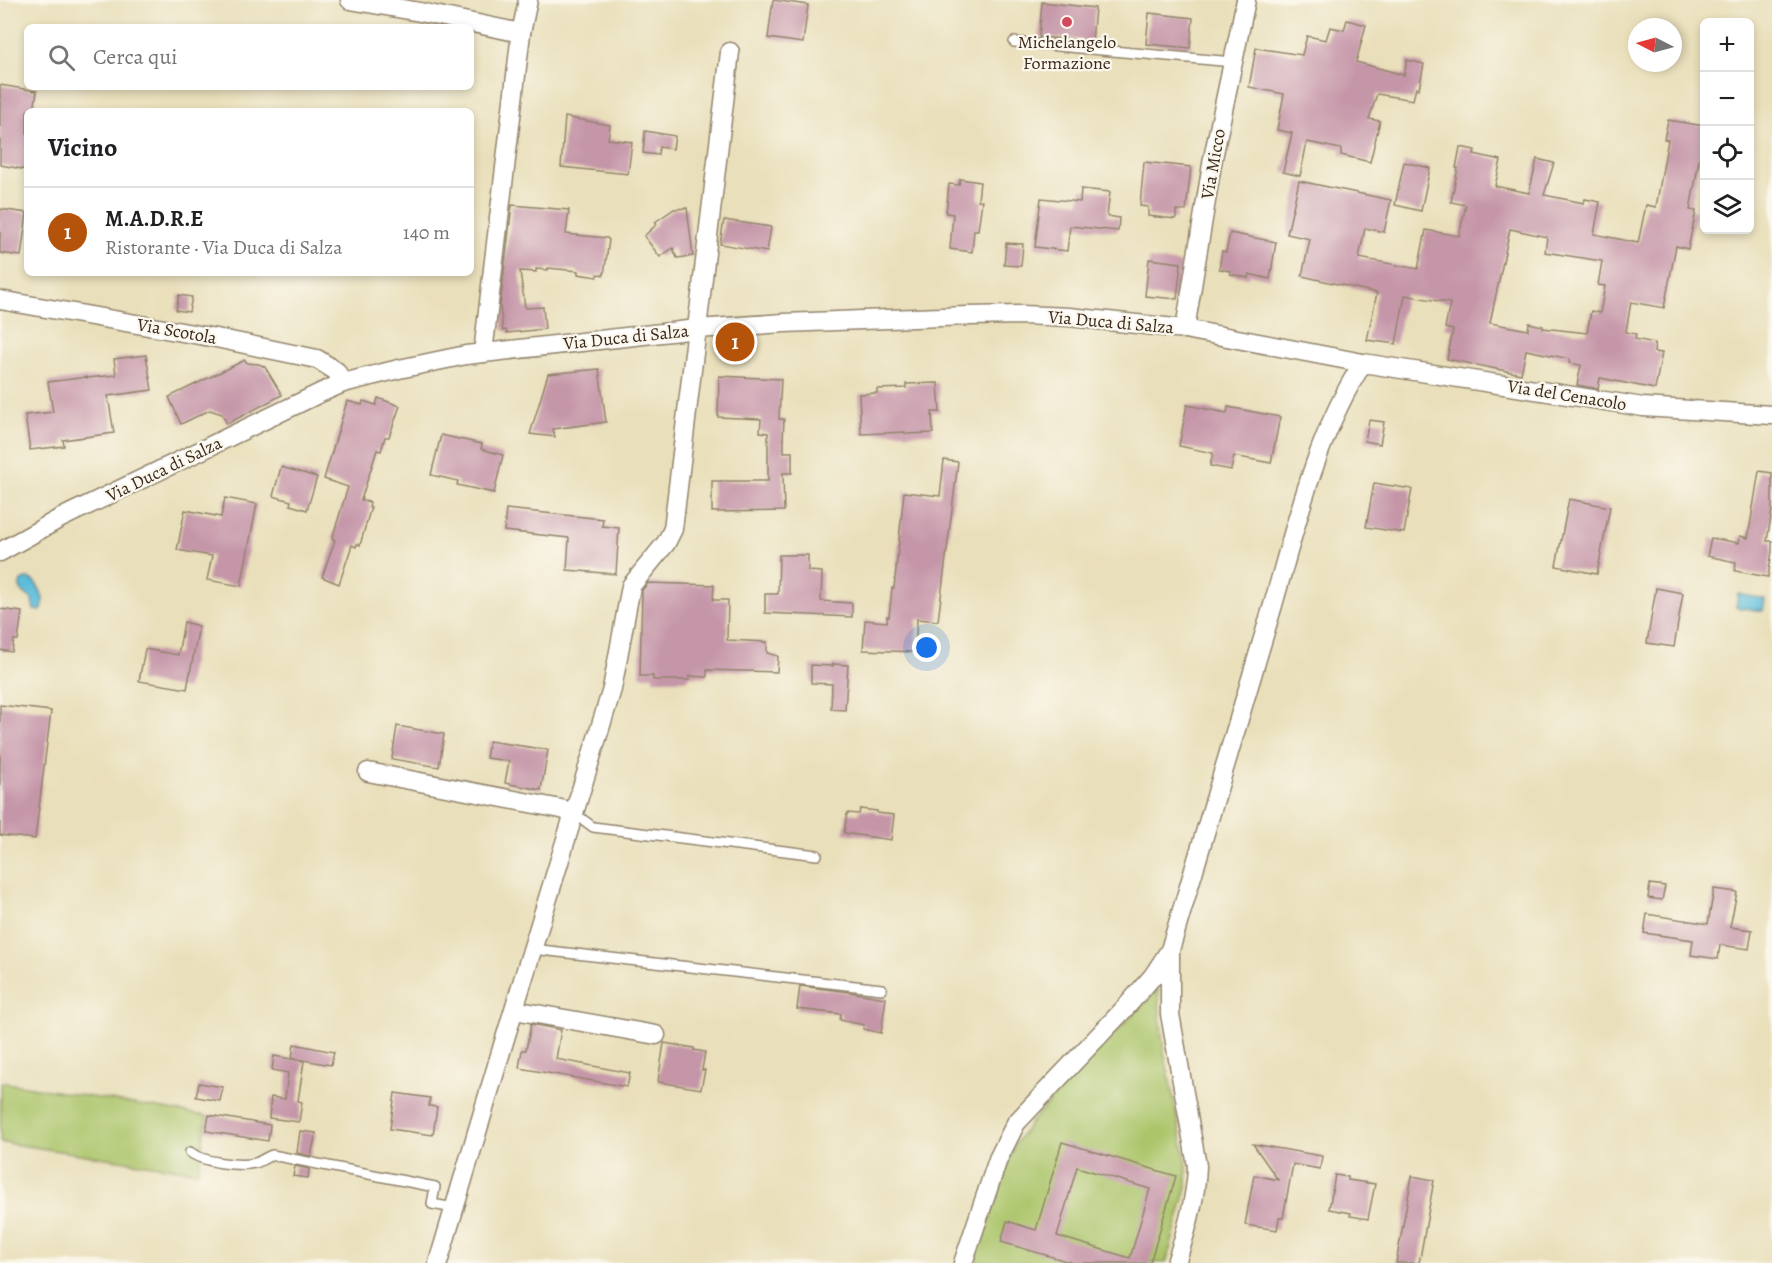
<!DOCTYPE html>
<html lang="it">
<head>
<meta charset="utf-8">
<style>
  body { margin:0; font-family:Alegreya,serif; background:#f2f2f2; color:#202124 }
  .controls { position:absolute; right:18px; top:18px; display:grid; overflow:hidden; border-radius:9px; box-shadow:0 3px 9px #0003 }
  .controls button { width:54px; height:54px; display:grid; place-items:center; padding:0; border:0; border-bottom:2px solid #e0e0e0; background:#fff; color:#202124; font:30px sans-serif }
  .compass { position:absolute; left:1628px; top:18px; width:54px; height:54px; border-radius:50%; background:#fff; box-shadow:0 3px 9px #0003; rotate:276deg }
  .you { position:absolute; left:927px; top:648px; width:21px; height:21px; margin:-15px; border:4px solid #fff; border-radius:50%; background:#1a73e8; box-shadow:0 0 0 9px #1a73e833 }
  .badge { display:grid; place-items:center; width:39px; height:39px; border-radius:50%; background:#b45309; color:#fff; font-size:20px; font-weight:700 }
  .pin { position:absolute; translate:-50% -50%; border:3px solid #fff; box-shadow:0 2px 6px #0006 }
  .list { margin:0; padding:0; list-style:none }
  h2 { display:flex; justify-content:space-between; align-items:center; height:78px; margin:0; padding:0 24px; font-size:26px }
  h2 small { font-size:20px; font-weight:400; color:#757577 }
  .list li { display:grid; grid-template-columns:39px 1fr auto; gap:18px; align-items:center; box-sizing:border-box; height:90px; padding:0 24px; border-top:2px solid #e0e0e0 }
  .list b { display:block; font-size:22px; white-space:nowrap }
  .list p { margin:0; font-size:20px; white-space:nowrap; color:#757577 }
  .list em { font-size:20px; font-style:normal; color:#757577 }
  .icon { flex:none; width:33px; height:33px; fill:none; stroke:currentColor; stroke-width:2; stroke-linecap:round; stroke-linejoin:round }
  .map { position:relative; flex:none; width:1772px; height:1263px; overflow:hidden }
  .search { position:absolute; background:#fff; box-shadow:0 3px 9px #0003; left:24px; top:24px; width:450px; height:66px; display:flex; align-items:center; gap:15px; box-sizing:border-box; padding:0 21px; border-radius:9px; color:#757577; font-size:22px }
  .panel { position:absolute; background:#fff; box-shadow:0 3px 9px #0003; left:24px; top:108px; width:450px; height:168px; border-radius:9px }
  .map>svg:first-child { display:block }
  .green { fill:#acc56b; stroke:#747844; stroke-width:1.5 }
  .water { fill:#5cbdda; stroke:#4c747c; stroke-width:1.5 }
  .building { fill:#c595a8; fill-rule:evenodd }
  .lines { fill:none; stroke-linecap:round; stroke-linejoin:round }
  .service-casing { stroke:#92846c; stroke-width:12 }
  .minor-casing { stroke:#92846c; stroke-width:21 }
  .service { stroke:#fff; stroke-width:9 }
  .minor { stroke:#fff; stroke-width:18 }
  .poi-dot { fill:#d1495b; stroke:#fbf7ec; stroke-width:2 }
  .labels { text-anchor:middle; stroke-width:4.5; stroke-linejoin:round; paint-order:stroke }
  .poi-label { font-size:18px; fill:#3b2a1e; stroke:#fbf7ec }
  .street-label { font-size:18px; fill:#3b2a1e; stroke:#fbf7ec }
</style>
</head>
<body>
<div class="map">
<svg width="1772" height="1263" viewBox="0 0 1772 1263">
  <rect width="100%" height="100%" fill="#fbf7ec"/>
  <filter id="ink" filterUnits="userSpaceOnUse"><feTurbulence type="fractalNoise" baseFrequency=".0167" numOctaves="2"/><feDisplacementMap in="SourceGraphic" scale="12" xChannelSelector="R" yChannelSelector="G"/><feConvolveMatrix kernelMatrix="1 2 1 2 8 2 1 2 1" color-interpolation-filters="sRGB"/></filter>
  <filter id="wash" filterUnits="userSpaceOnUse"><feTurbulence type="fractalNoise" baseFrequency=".008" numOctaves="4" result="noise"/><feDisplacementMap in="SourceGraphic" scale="24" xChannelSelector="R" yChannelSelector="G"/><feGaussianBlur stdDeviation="1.35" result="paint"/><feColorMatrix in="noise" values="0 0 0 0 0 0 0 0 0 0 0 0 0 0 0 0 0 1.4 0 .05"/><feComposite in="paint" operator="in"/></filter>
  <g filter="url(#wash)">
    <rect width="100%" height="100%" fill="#e9dfba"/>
    <g class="green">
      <path d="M1158 989 1163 1047 1187 1165V1187L1166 1263H975L1015 1144 1031 1122 1076 1072Z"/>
      <path d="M1 1082 207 1116 198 1172 0 1142Z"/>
    </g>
    <g class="water">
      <path d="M28 578C39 583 47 599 41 611L34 610 32 599C25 592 17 592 21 581Z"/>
      <path d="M1738 594 1765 599 1763 611 1736 607Z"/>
    </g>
    <g id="blocks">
      <g class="building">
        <path d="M773 0 808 5 803 43 768 38Z"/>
        <path d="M1042 2 1095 8 1092 41 1039 37Z"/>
        <path d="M1149 13 1193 18 1190 48 1146 44Z"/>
        <path d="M1347 20 1366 25 1356 62 1404 75 1407 60 1424 64 1419 89 1416 88 1413 100 1377 94 1369 119 1380 121 1370 162 1341 155V149L1307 142 1300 176 1283 172 1292 133 1277 130 1284 94 1249 87 1256 48 1302 55 1307 36 1326 40 1330 27 1344 30Z"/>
        <path d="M0 85 37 91 34 111H27V170L0 165Z"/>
        <path d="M565 117 610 125 608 139 632 142 628 174 561 167Z"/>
        <path d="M1668 120 1704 126V133L1690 210 1696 211 1688 249 1676 246 1664 308 1631 302 1626 332 1636 334 1635 339 1655 343 1654 352 1662 353 1655 389 1600 378 1598 389 1577 385 1581 365 1569 363 1570 359 1526 350 1521 374 1447 359 1453 330 1445 328 1450 303 1405 295 1396 344 1367 340 1377 293 1302 276 1310 239 1287 234 1299 181 1391 200 1384 232 1365 228 1359 258 1418 269 1426 230 1459 236 1466 205 1451 202 1458 168H1456L1460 147 1475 150 1474 154 1501 160 1495 186 1529 193 1537 159 1554 163 1544 195 1584 203 1585 199 1600 202 1594 234 1638 243 1646 205 1656 207 1668 140 1664 139ZM1510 229 1547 237 1545 252 1602 261 1598 285 1605 286 1600 313 1591 311 1587 333 1543 328V326L1529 323 1528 330 1490 323Z"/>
        <path d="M645 131 675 136 673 149 659 147 658 155 643 153Z"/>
        <path d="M1144 162 1191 167 1186 211 1176 210V219L1148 216V207L1140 206Z"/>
        <path d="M1404 162 1430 168 1421 211 1395 205Z"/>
        <path d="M960 179 980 182 978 200 982 201 978 230H974L972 252 950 249 953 214 946 213 949 184 959 185Z"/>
        <path d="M1081 189 1110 192 1107 216 1119 218 1118 231 1070 226 1067 251 1035 247 1041 198 1080 202Z"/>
        <path d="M512 205 569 210 566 234 607 238 609 240 604 275 598 274 597 277 578 274V271L548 268V270L536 269V272L520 271 525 308 543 307 545 329 507 333 506 330 503 331 500 306Z"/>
        <path d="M687 208 693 256 677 258 673 248 660 257 644 236 657 224 655 222 674 209Z"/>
        <path d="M0 209 27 213 21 256 0 253Z"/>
        <path d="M724 220 771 227 767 252 720 244Z"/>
        <path d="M1230 233 1276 242 1270 279 1249 274 1248 278 1230 274V271L1219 269 1222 251 1226 252Z"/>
        <path d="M1006 243 1023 244 1021 266 1004 265Z"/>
        <path d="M1149 259 1181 263 1177 299 1145 296Z"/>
        <path d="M179 295 192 297 189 312 176 310Z"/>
        <path d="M146 355 152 390 108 396 114 433 63 440 64 446 30 450 25 415 53 412 48 382 87 377V378L116 375 114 359Z"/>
        <path d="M245 360 247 363 259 364 265 367 282 395 227 424 222 414 210 410 181 424 169 397Z"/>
        <path d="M599 369 606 422 553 429 555 437 530 434 548 374Z"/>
        <path d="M719 376 781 379 779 419H784L783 439H784V452H792V473H783L784 511 712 512V481H768V433L760 432 761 419 718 417Z"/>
        <path d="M938 383 940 412H932L933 433 905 434V432L861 434 859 394 877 393V389L906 388V384Z"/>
        <path d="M378 398 400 406 389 437H385L381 451 377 450 361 500 370 502 369 507H371L360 545 357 544 356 547 352 545 339 584 322 577 335 540 332 539 348 487 324 479 347 401 362 405 363 401 376 405Z"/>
        <path d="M1187 405 1227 413 1228 407 1280 417 1271 463 1234 456 1231 470 1210 466 1213 453 1179 446Z"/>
        <path d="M1369 420 1384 422 1380 444 1365 441Z"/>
        <path d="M441 435 482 444 481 449 503 455 494 493 457 485 458 481 431 475Z"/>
        <path d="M944 460 958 462 938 621 917 619 915 652 863 650 865 620 887 622V616L889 617 892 588H894L904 492 940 496Z"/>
        <path d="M281 467 317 477 307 510 290 505 291 501 273 496Z"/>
        <path d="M1759 471 1772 473V510L1767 541H1772V551L1768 577 1735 571 1736 562 1707 556 1711 538 1739 543 1740 536 1748 538Z"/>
        <path d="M1374 483 1412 489 1404 533 1366 527Z"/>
        <path d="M225 498 257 504 241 586 207 580 212 556 177 550 185 510 221 517Z"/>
        <path d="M1569 499 1610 507 1597 574 1556 566Z"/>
        <path d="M506 509 603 519 602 526 619 528 616 574 567 570 569 538 504 531Z"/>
        <path d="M779 555H808V571L822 572 821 601 852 603V617L765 613V594H778Z"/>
        <path d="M648 583 714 585 713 600H728L727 640 767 642V653L778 656 777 672 707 670V677L689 676V680H653V676H640L642 590Z"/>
        <path d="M1656 588 1683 593 1674 647 1647 643Z"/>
        <path d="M0 609 22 612 18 640H14L12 652 0 650Z"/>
        <path d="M184 622 199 626 187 689 139 681 145 649 178 655Z"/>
        <path d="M833 664 848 665 845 710 831 709 832 684 811 683V665L833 666Z"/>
        <path d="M0 705 51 711 35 839 0 835Z"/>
        <path d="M397 726 444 734 439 767 392 759Z"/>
        <path d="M489 741 548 750 541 790 505 783 509 761 486 758Z"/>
        <path d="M860 809 877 811V813L894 815 891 840 844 833 847 813 859 814Z"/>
        <path d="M1650 884 1665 886 1662 900 1648 898Z"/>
        <path d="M1714 889 1737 892 1730 927 1752 930 1749 949 1720 945 1718 959 1691 955 1693 940 1644 933 1647 914 1708 924Z"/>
        <path d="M800 986 849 992 886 998 881 1033 863 1029 864 1025 840 1020 841 1014 797 1009Z"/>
        <path d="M531 1024 561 1030 556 1059 630 1073 627 1087 519 1068 522 1050H526Z"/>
        <path d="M664 1043 694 1048V1050L705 1052 702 1070H705L701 1089 658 1082Z"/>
        <path d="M294 1044 334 1052 331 1065 292 1058Z"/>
        <path d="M274 1056 304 1061 298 1101 302 1102 299 1122 269 1118 271 1097 285 1099 288 1073 272 1070Z"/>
        <path d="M199 1083 223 1087 220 1101 196 1097Z"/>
        <path d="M395 1093 430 1098 429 1106 437 1107 433 1135 390 1129Z"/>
        <path d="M209 1115 270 1125 268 1141 206 1131Z"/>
        <path d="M300 1131 316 1133 311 1156 297 1153Z"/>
        <path d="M1062 1142 1176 1176 1150 1263H1073L1001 1242 1007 1221 1036 1230ZM1077 1167 1150 1189 1130 1258 1057 1236Z"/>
        <path d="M1253 1144 1322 1156 1320 1169 1293 1164 1283 1218H1279L1277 1230 1245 1225 1254 1175 1278 1180Z"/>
        <path d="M295 1166 309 1169 308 1178 293 1176Z"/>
        <path d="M1335 1175 1348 1177V1180L1375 1184 1368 1219 1350 1216 1351 1213 1329 1209Z"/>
        <path d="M1412 1176 1434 1180 1421 1253 1419 1263H1396Z"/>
      </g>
    </g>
  </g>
  <g filter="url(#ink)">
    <use href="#blocks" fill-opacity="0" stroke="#92846c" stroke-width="1.5"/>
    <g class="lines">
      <g class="service-casing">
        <g id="service">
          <path d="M1014 42 1233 62"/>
          <path d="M574 813 593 827 817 855"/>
          <path d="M532 949 882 989"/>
          <path d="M190 1152C202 1162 239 1167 255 1163 260 1162 266 1157 272 1155L435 1187 432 1204 454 1208"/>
        </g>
      </g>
      <g class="minor-casing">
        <g id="minor">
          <path d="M350 0 420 12 521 33"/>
          <path d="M0 300 216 338 317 359 336 371 343 383"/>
          <path d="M1185 329 1213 158 1246 0"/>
          <path d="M483 353 521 33 528 0"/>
          <path d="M0 552 59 519 320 393 343 383 399 369 466 355 697 329 784 323 967 316 1022 315 1069 317 1185 329 1363 363 1643 407 1772 415"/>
          <path d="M368 772 561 809 574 813"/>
          <path d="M514 1010 656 1035"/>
          <path d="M438 1263 503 1045 612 689 631 586 666 543 673 529 730 52"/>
          <path d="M963 1263 998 1159 1016 1123 1127 1006 1153 976 1170 950"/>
          <path d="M1176 1263C1186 1232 1196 1199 1197 1166L1170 1014V950C1204 835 1238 720 1273 605 1296 525 1317 433 1363 363"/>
        </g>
      </g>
      <use href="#service" class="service"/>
      <use href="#minor" class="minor"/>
    </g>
  </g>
  <circle class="poi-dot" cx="1067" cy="22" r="6"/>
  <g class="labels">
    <g class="poi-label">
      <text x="1067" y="48">Michelangelo<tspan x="1067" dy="21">Formazione</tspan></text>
    </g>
    <g class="street-label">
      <text transform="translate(1213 164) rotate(-80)" y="6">Via Micco</text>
      <text transform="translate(1111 322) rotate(5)" y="6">Via Duca di Salza</text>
      <text transform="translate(177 331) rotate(10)" y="6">Via Scotola</text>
      <text transform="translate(626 337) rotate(-6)" y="6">Via Duca di Salza</text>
      <text transform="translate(1567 395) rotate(9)" y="6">Via del Cenacolo</text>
      <text transform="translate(164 469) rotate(-26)" y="6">Via Duca di Salza</text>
    </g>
  </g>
</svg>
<div class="controls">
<button>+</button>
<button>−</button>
<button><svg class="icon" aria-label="locate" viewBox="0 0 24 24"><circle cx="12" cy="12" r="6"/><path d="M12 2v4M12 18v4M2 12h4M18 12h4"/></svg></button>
<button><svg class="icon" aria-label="layers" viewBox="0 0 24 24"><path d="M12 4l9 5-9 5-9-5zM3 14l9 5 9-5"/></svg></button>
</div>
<svg class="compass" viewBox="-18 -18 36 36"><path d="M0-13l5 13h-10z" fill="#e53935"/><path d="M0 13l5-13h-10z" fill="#757577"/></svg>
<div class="you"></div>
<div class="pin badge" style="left:735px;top:342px">1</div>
<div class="search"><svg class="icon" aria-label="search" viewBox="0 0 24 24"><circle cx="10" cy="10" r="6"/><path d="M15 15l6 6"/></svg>Cerca qui</div>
<section class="panel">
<h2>Vicino<small></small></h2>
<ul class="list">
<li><span class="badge">1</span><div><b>M.A.D.R.E</b><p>Ristorante · Via Duca di Salza</p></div><em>140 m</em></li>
</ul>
</section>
</div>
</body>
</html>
